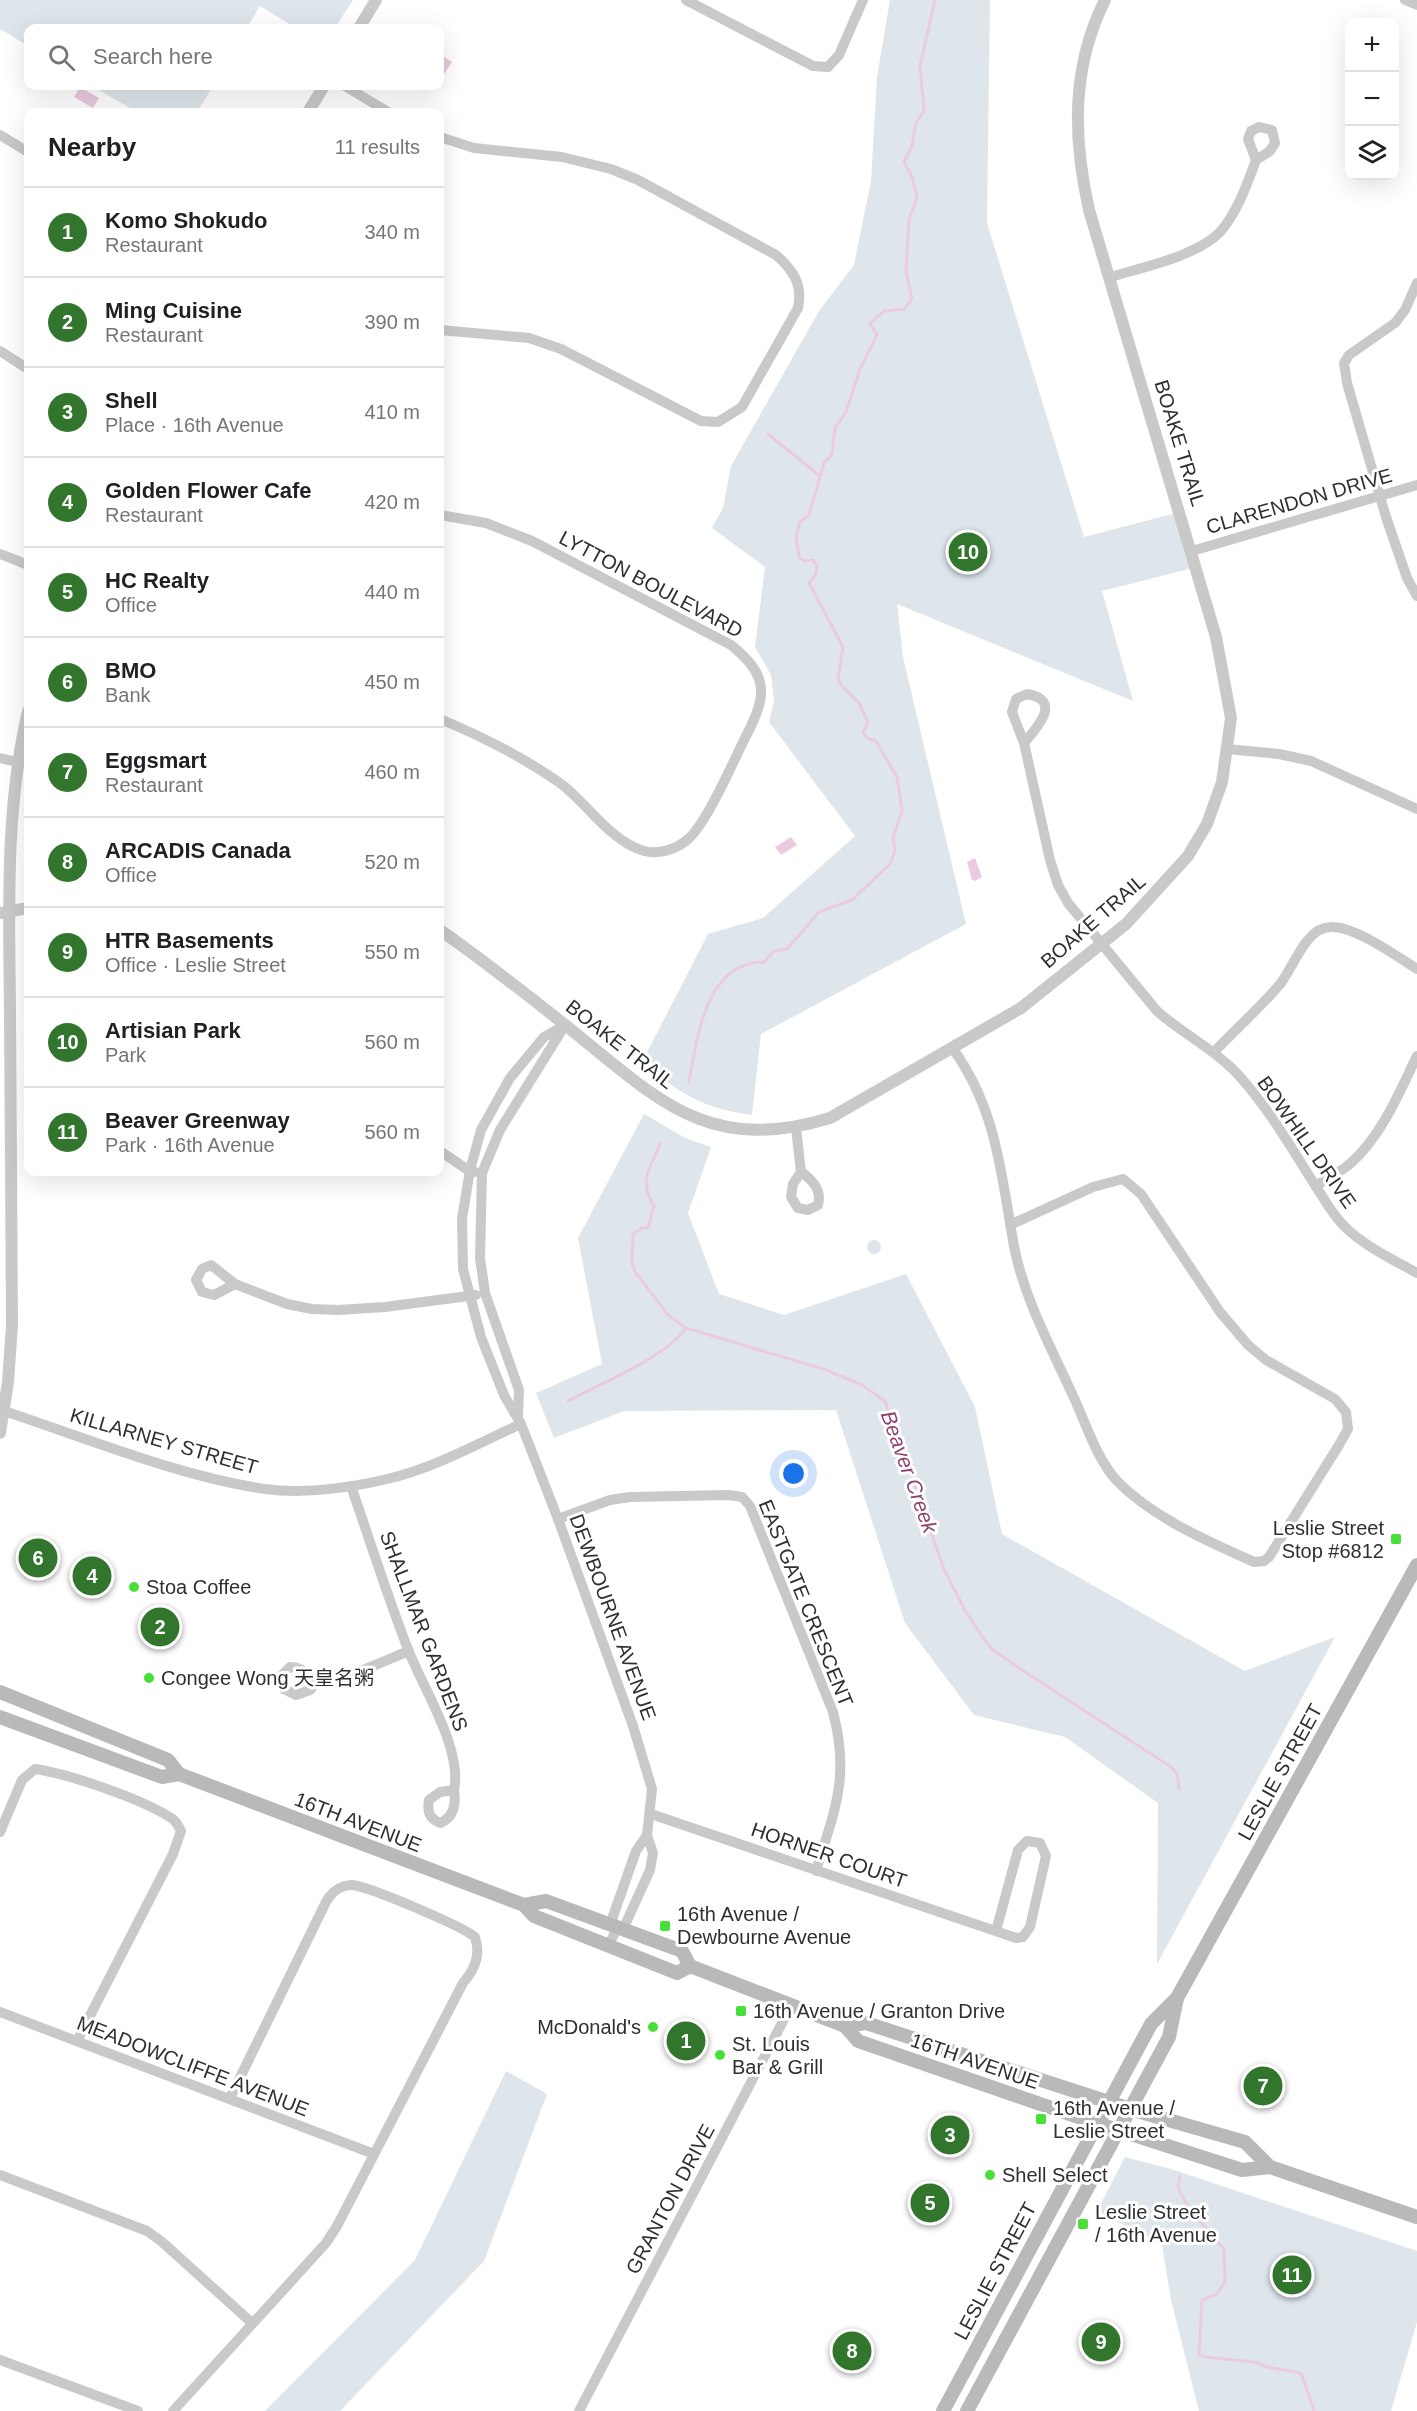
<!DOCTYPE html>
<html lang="en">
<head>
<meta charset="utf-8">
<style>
  body { margin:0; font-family:Arial,"Noto Sans SC",sans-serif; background:#f2f2f2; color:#202124 }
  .controls { position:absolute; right:18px; top:18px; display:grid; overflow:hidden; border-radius:12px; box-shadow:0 6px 24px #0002 }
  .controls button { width:54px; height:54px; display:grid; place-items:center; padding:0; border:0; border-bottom:2px solid #e0e0e0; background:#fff; color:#202124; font:30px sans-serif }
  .you { position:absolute; left:794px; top:1474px; width:21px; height:21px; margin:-15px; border:4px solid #fff; border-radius:50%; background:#1a73e8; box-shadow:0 0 0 9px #1a73e833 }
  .badge { display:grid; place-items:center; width:39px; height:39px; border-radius:50%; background:#32762d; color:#fff; font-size:20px; font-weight:700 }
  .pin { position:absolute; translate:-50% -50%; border:3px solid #fff; box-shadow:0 2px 6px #0006 }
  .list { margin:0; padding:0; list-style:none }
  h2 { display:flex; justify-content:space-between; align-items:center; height:78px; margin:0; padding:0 24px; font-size:26px }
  h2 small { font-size:20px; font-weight:400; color:#757577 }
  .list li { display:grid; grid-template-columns:39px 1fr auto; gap:18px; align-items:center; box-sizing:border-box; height:90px; padding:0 24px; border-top:2px solid #e0e0e0 }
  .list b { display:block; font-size:22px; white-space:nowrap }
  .list p { margin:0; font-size:20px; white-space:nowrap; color:#757577 }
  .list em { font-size:20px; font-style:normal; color:#757577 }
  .icon { flex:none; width:33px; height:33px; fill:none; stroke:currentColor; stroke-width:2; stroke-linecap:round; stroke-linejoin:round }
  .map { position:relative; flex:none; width:1417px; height:2411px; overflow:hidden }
  .search { position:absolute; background:#fff; box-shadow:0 6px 24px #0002; left:24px; top:24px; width:420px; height:66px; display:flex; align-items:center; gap:15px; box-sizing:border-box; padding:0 21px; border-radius:12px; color:#757577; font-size:22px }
  .panel { position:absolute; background:#fff; box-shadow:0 6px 24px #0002; left:24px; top:108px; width:420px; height:1068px; border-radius:12px }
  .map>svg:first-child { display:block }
  .green { fill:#dee6ec }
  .water { fill:#ebcbdf }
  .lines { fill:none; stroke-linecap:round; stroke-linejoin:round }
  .stream { stroke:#ebcbdf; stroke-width:3 }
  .minor { stroke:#c9c9c9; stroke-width:10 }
  .tertiary { stroke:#c9c9c9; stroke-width:12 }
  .secondary { stroke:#b9b9b9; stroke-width:14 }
  .poi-dot { fill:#48df39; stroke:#fff; stroke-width:2 }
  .labels { text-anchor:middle; stroke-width:6; stroke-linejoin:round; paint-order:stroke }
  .street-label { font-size:20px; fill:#2f2f2f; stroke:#fff }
  .poi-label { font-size:20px; fill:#2f2f2f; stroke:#fff; text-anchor:start }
  .water-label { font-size:21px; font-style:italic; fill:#8f4072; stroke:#fff }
</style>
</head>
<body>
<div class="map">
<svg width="1417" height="2411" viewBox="0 0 1417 2411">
  <rect width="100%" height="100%" fill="#fff"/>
  <g class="green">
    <path d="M0 0H353L335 28H296L260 6 247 28H28V46L0 29Z"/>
    <path d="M890 0H990L987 223 1084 537 1180 512 1197 567 1102 591 1133 701 897 604 903 657 966 924 761 1034 752 1115C704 1109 678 1093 642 1062L708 934 763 918 855 836 769 722 774 700 771 675 755 647 765 567 712 528 723 508 731 466 819 311 854 265 871 181 877 77Z"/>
    <path d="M92 86H213L197 112H137Z"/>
    <path d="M644 1114 685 1138 711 1147 688 1213 719 1294 784 1315 906 1274 975 1407 1002 1534 1245 1671 1335 1637 1157 1964 1158 1803 1065 1737 974 1715 905 1623 836 1410 624 1411 554 1438 536 1393 602 1364 578 1238Z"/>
    <circle cx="874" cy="1247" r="7"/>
    <path d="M506 2071 547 2094 484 2261 340 2411H265L415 2260Z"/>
    <path d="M1125 2157 1171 2169 1417 2251V2322L1391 2411H1199L1171 2300 1162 2245 1097 2211Z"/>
  </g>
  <g class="water">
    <path d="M440 54 452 62 441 79 440 78Z"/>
    <path d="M80 87 99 98 93 108 74 97Z"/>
    <path d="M791 837 797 845 781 855 775 847Z"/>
    <path d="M975 858 982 877 975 881 972 880 967 862Z"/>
  </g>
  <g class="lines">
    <g class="stream">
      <path d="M768 434 820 476"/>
      <path d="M689 1082C697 1039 705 962 764 962L774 951 787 949 819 912 852 900 890 864 895 851 893 837 902 812 897 777 876 741 867 738 863 733 868 722 859 703 841 685 838 678 843 647 809 583 816 574 817 565 813 560 804 561 799 557 796 537 800 522 809 515 824 463 832 454 835 428 846 412 860 369 877 335 870 324 884 311 904 309 912 299 906 271 909 219 917 198 912 177 904 162 912 146 916 123 924 111 920 66 935 0"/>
      <path d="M660 1144C650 1168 638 1182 654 1206L648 1228H642L633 1234 632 1264 636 1273 669 1316 686 1328 826 1370 862 1385 885 1401 944 1569 966 1612 983 1638 992 1649 1019 1668 1171 1767 1177 1773 1179 1789"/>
      <path d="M568 1401C600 1384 666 1357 686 1328"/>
      <path d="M1180 2176 1178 2188 1189 2209 1224 2249 1225 2282 1217 2294 1202 2300 1199 2354 1205 2357 1254 2362 1267 2367 1301 2373 1314 2411"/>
    </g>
    <g class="minor">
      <path d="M686 0 813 66 828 67 839 55 863 0"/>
      <path d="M1405 0 1417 5"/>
      <path d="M345 86 388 112"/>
      <path d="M1259 127 1272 130 1275 143 1270 151 1256 160 1248 139 1251 131Z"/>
      <path d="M0 135 28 152"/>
      <path d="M440 137 474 148 562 157 611 169 638 180 776 255C793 270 803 284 798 308L742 407 718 422 701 421 561 349 529 338 440 330"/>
      <path d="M1111 277C1143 267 1198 256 1221 231 1238 211 1247 184 1256 160"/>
      <path d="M1417 283 1405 310 1395 323 1349 355 1344 363 1347 383 1386 517 1407 578 1417 596"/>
      <path d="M0 351 28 369"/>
      <path d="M440 515 486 523 532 541 731 645C770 676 767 696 745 738 733 762 706 825 687 840 676 849 659 855 644 851 611 842 587 803 560 783 523 757 481 736 440 719"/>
      <path d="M1192 551 1417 485"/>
      <path d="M0 554 28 565"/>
      <path d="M1024 743 1012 712 1016 699 1027 694C1063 700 1037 728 1024 743L1050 860 1058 885 1068 903 1157 1011C1184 1035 1218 1051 1242 1079 1270 1111 1292 1149 1315 1185 1324 1199 1332 1214 1344 1226 1364 1246 1392 1259 1417 1273"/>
      <path d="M1227 749 1279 754 1311 761 1417 809"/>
      <path d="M0 758 17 762"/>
      <path d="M565 1025 544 1037 510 1078 481 1130 470 1170 462 1219 463 1269 481 1337 504 1395 521 1424 558 1519 633 1726 652 1789 647 1835 636 1851 612 1919 617 1928"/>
      <path d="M953 1049C997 1110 1001 1174 1014 1246 1024 1299 1052 1349 1074 1398 1087 1426 1097 1460 1118 1482 1155 1519 1208 1541 1254 1562L1264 1561 1269 1557 1339 1445 1348 1429 1346 1412 1335 1399 1266 1360 1248 1345 1220 1312 1141 1194 1123 1179 1093 1187 1010 1225"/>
      <path d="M1214 1052C1236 1029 1261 1007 1281 983 1294 966 1306 927 1331 927 1355 926 1396 956 1417 969"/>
      <path d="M796 1128 801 1172"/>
      <path d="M440 1151 465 1168 475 1172"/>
      <path d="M801 1172C813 1180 822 1190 818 1205L808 1210 798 1208 791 1197 793 1184Z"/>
      <path d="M1316 1186C1327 1178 1341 1172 1351 1163 1382 1135 1399 1093 1417 1056"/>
      <path d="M235 1284 214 1295 202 1292 196 1280 202 1269 211 1265 235 1284 287 1304 312 1309 338 1310 385 1307 476 1295"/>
      <path d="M4 1411C86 1438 181 1477 265 1489 304 1494 349 1488 387 1479 434 1468 477 1444 521 1424"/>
      <path d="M518 1416 519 1390 485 1293 480 1258 482 1173 500 1130 565 1025"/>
      <path d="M351 1486C370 1541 388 1598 409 1652 424 1689 463 1751 454 1790L440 1792 429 1800C427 1812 429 1818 440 1823 455 1817 456 1803 454 1790"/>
      <path d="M558 1519 610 1500 630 1497 728 1495 742 1497 750 1506 833 1712C850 1777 835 1809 816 1871"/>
      <path d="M318 1679 310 1690 296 1695 284 1689 281 1676 290 1667C303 1667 308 1676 319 1679 340 1683 388 1659 409 1651"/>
      <path d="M651 1814 1016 1938 1023 1937 1030 1927 1046 1856 1040 1843 1027 1841 1018 1850 996 1931"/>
      <path d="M0 1832 22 1780 35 1769C69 1774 146 1800 174 1820 177 1823 179 1827 181 1831L173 1854 77 2041"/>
      <path d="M608 1947 617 1928 625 1925 650 1870 653 1853 647 1835"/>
      <path d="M0 2012 374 2154"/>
      <path d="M0 2175 147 2231 161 2241 252 2323"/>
      <path d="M0 2360 138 2411"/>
      <path d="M173 2411 326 2243 337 2226 463 1983C475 1969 481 1955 475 1937 462 1926 368 1886 352 1885 340 1885 331 1893 326 1902L230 2098"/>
      <path d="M579 2411 792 2004"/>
    </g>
    <g class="tertiary">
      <path d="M359 28 376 0"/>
      <path d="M308 112 324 86"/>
      <path d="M0 913 28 908"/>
      <path d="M440 930C486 962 530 997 574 1032 661 1103 711 1154 830 1118L1021 1008 1126 924 1188 856 1207 824 1222 782 1231 718 1216 637 1089 210C1073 138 1071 68 1105 0"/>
      <path d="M0 1433 8 1382 12 1325C11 1220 11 1115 10 1011 9 911 5 809 28 711"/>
    </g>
    <g class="secondary">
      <path d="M0 1692 168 1760 179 1774"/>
      <path d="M0 1717 162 1777 179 1774 524 1905 534 1916 677 1973 690 1966"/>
      <path d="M524 1905 546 1901 682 1951 690 1966 845 2026 858 2041 1078 2117 1242 2170 1270 2167"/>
      <path d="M845 2026 866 2023 1130 2109 1245 2142 1270 2167 1417 2217"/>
      <path d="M943 2411 1151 2024 1177 1998 1417 1565"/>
      <path d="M967 2411 1169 2037 1177 1998"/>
    </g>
  </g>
  <g class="poi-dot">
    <rect x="1390" y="1533" width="12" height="12" rx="3"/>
    <circle cx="134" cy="1587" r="6"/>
    <circle cx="149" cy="1678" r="6"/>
    <rect x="659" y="1920" width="12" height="12" rx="3"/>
    <rect x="735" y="2005" width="12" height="12" rx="3"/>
    <circle cx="653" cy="2027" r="6"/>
    <circle cx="720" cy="2055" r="6"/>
    <rect x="1035" y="2113" width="12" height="12" rx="3"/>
    <circle cx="990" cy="2175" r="6"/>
    <rect x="1077" y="2218" width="12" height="12" rx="3"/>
  </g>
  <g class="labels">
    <g class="street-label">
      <text transform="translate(1180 443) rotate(73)" y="7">BOAKE TRAIL</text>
      <text transform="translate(1299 501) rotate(-16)" y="7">CLARENDON DRIVE</text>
      <text transform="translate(651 584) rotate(28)" y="7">LYTTON BOULEVARD</text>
      <text transform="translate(1093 921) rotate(-41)" y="7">BOAKE TRAIL</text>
      <text transform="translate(620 1044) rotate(38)" y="7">BOAKE TRAIL</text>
      <text transform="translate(1307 1142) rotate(55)" y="7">BOWHILL DRIVE</text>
      <text transform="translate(164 1441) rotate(16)" y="7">KILLARNEY STREET</text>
      <text transform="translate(806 1603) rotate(68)" y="7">EASTGATE CRESCENT</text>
      <text transform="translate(613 1617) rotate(70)" y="7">DEWBOURNE AVENUE</text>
      <text transform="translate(424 1631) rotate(69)" y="7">SHALLMAR GARDENS</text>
      <text transform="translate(1280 1772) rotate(-61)" y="7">LESLIE STREET</text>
      <text transform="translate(358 1822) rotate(21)" y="7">16TH AVENUE</text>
      <text transform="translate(829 1855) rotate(19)" y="7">HORNER COURT</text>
      <text transform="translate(975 2061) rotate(19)" y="7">16TH AVENUE</text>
      <text transform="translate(193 2066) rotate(21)" y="7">MEADOWCLIFFE AVENUE</text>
      <text transform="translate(670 2199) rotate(-62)" y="7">GRANTON DRIVE</text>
      <text transform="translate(995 2271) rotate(-62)" y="7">LESLIE STREET</text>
    </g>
    <g class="poi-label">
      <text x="1384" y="1535" text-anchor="end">Leslie Street<tspan x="1384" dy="23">Stop #6812</tspan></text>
      <text x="146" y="1594">Stoa Coffee</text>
      <text x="161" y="1685">Congee Wong 天皇名粥</text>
      <text x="677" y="1921">16th Avenue /<tspan x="677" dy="23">Dewbourne Avenue</tspan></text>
      <text x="753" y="2018">16th Avenue / Granton Drive</text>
      <text x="641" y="2034" text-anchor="end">McDonald's</text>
      <text x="732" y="2051">St. Louis<tspan x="732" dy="23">Bar &amp; Grill</tspan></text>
      <text x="1053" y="2115">16th Avenue /<tspan x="1053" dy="23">Leslie Street</tspan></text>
      <text x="1002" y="2182">Shell Select</text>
      <text x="1095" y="2219">Leslie Street<tspan x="1095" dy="23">/ 16th Avenue</tspan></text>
    </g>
    <g class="water-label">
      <text transform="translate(909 1472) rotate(70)" y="7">Beaver Creek</text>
    </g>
  </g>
</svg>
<div class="controls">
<button>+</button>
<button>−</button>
<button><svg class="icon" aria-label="layers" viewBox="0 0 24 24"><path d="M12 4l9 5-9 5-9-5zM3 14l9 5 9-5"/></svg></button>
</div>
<div class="you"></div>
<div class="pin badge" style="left:686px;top:2041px">1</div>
<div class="pin badge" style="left:160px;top:1627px">2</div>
<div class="pin badge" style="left:950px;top:2135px">3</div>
<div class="pin badge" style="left:92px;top:1576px">4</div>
<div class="pin badge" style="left:930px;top:2203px">5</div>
<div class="pin badge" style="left:38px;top:1558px">6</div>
<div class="pin badge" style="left:1263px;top:2086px">7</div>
<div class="pin badge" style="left:852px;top:2351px">8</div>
<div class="pin badge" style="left:1101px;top:2342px">9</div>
<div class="pin badge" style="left:968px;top:552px">10</div>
<div class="pin badge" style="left:1292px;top:2275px">11</div>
<div class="search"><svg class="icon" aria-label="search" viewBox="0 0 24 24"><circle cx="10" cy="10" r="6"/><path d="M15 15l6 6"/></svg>Search here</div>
<section class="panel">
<h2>Nearby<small>11 results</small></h2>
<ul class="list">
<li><span class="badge">1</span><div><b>Komo Shokudo</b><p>Restaurant</p></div><em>340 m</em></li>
<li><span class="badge">2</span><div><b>Ming Cuisine</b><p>Restaurant</p></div><em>390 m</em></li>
<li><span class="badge">3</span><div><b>Shell</b><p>Place · 16th Avenue</p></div><em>410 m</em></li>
<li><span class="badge">4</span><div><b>Golden Flower Cafe</b><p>Restaurant</p></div><em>420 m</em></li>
<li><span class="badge">5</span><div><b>HC Realty</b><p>Office</p></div><em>440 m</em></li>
<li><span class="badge">6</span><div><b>BMO</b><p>Bank</p></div><em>450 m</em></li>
<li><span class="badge">7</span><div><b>Eggsmart</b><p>Restaurant</p></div><em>460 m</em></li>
<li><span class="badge">8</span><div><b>ARCADIS Canada</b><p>Office</p></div><em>520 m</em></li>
<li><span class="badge">9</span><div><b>HTR Basements</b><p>Office · Leslie Street</p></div><em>550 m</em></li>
<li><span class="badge">10</span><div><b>Artisian Park</b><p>Park</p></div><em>560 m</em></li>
<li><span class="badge">11</span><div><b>Beaver Greenway</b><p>Park · 16th Avenue</p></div><em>560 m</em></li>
</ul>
</section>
</div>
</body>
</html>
